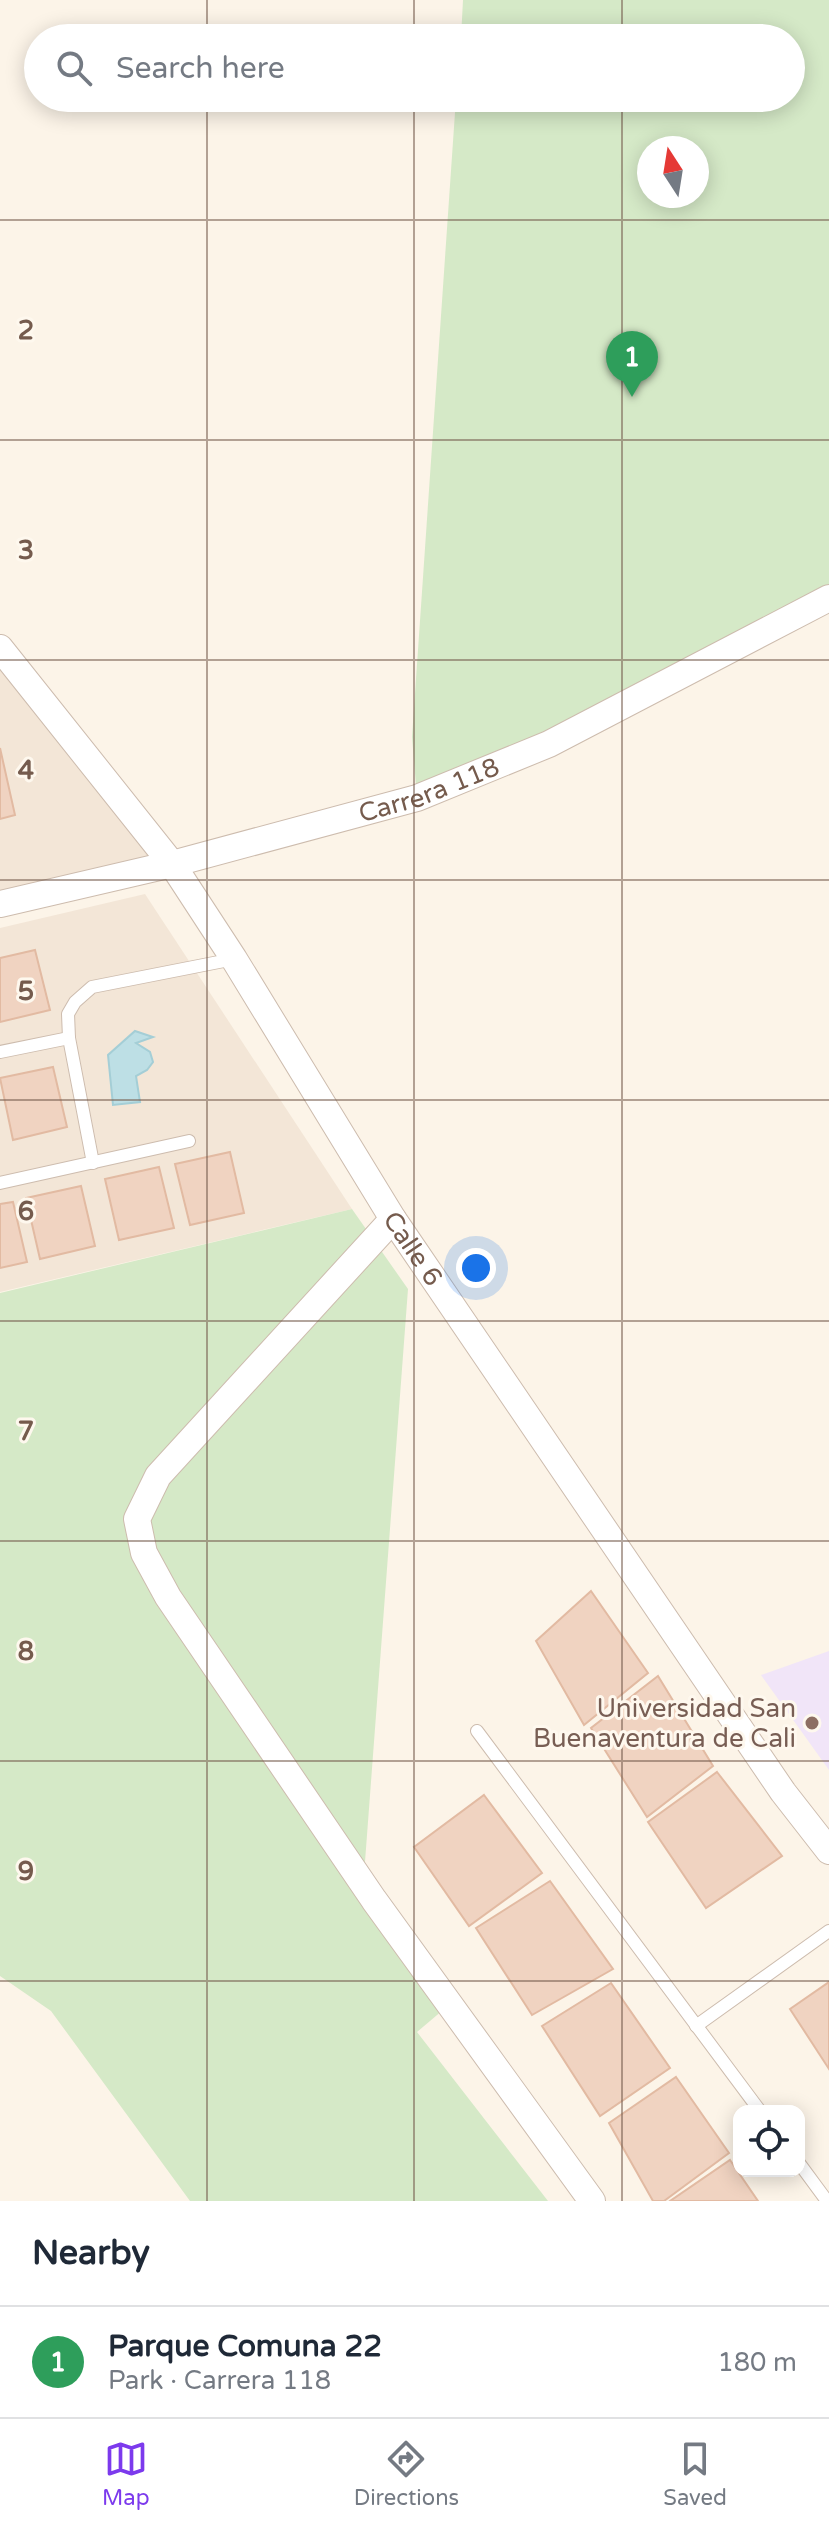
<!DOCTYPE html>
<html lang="en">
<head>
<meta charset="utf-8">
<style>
  body { margin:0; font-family:"Varela Round",sans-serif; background:#f6f6f7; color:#1f2937 }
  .controls { position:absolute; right:24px; bottom:24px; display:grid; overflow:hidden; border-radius:16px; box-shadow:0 4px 20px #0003 }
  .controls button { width:72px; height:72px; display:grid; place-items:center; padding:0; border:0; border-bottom:2px solid #e0e1e3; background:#fff; color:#1f2937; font:40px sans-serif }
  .compass { position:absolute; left:637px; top:136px; width:72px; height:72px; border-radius:50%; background:#fff; box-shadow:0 4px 20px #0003; rotate:348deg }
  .you { position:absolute; left:476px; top:1268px; width:28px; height:28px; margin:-20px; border:6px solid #fff; border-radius:50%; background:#1a73e8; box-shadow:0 0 0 12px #1a73e833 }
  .badge { display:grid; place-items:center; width:52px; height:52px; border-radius:50%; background:#7c3aed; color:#fff; font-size:26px; font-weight:700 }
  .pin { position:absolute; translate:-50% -66px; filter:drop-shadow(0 2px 4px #0008) }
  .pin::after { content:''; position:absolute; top:42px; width:28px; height:24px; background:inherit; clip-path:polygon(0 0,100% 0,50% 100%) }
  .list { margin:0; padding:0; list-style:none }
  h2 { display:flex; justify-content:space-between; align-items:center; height:104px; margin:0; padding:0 32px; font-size:34px }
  h2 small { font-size:26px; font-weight:400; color:#747a83 }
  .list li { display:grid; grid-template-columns:52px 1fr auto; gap:24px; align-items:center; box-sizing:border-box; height:112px; padding:0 32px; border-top:2px solid #e0e1e3 }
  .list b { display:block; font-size:30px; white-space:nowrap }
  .list p { margin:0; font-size:26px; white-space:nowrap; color:#747a83 }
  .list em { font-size:26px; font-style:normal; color:#747a83 }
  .icon { flex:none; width:44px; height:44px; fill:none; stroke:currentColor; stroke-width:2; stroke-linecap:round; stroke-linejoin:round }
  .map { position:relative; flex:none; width:829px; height:2201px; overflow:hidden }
  .search { position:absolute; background:#fff; box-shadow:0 4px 20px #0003; left:24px; right:24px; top:24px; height:88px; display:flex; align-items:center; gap:20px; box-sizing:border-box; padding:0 28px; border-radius:44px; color:#747a83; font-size:30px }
  .sheet { height:216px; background:#fff }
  nav { display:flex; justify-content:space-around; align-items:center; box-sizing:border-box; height:112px; border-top:2px solid #e0e1e3; background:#fff; font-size:22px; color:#747a83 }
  nav a { display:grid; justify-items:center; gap:4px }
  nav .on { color:#7c3aed }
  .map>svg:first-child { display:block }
  .residential { fill:#f3e6d7 }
  .education { fill:#f1e5f8 }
  .green { fill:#d5e9c7; fill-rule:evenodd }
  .water { fill:#bddfe5; stroke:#a4ced6; stroke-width:2 }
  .building { fill:#f0d3c1; stroke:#e2baa2; stroke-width:2 }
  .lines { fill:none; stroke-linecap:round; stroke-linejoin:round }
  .lane-casing { stroke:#cdbcae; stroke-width:14 }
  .street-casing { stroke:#cdbcae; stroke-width:28 }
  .lane { stroke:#fff; stroke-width:12 }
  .street { stroke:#fff; stroke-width:26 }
  .grid { fill:none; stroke:#755b4d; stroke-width:2; stroke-opacity:0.55 }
  .education-dot { fill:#8d6e63; stroke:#fef8ee; stroke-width:3 }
  .labels { text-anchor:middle; stroke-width:6; stroke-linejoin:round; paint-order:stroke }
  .street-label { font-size:26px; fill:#755b4d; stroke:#fef8ee }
  .education-label { font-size:26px; fill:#785e54; stroke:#fef8ee; text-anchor:end }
  .grid-label { font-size:26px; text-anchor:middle; font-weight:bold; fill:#755b4d; stroke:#fef8ee; stroke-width:6; stroke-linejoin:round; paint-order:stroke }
</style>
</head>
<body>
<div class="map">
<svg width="829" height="2201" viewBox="0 0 829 2201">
  <rect width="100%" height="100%" fill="#fcf4e8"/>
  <g class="residential">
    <path d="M0 648 172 864 0 904Z"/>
    <path d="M145 894 352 1209 0 1292V928Z"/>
  </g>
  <path class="education" d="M829 1651V1770L761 1675Z"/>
  <g class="green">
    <path d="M463 0H829V597L417 798 412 737 456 98H791V38H461ZM649 148H697V196H649Z"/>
    <path d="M352 1209 408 1289 364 1875 456 1999 417 2032 548 2201H190L51 2011 0 1976V1293Z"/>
  </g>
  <path class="water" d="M135 1031 153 1037 136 1043 150 1052 153 1062 147 1070 136 1076 140 1102 113 1105 108 1055Z"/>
  <g class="building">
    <path d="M0 748 15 815 0 819Z"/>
    <path d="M35 950 50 1010 0 1022V958Z"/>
    <path d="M53 1067 67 1127 13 1140 0 1078Z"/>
    <path d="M230 1152 244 1213 190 1225 175 1164Z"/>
    <path d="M159 1167 174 1228 119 1240 105 1179Z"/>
    <path d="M81 1186 95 1246 40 1259 26 1198Z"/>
    <path d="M13 1202 27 1262 0 1268V1204Z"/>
    <path d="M591 1591 648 1673 584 1725 536 1641Z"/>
    <path d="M658 1676 713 1766 647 1817 591 1728Z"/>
    <path d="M717 1772 782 1856 706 1908 648 1822Z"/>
    <path d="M484 1795 542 1873 469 1926 414 1847Z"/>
    <path d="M550 1881 613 1969 532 2015 476 1928Z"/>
    <path d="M829 1982V2069L790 2009Z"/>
    <path d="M611 1983 670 2068 600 2116 542 2026Z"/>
    <path d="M676 2077 729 2153 664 2201H653L609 2123Z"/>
    <path d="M730 2160 758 2201H670Z"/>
  </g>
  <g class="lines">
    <g class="lane-casing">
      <g id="lane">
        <path d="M0 1052 69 1038"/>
        <path d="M93 1163 69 1038 68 1014 75 1002 92 987 234 959"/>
        <path d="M0 1183 189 1141"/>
        <path d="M477 1731 760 2111"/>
        <path d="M696 2026 829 1931"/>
        <path d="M799 2163 827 2201"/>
      </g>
    </g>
    <g class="street-casing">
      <g id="street">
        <path id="s1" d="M0 648 172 864 234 959 393 1219 783 1792 829 1851"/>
        <path id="s2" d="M0 904 172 864 417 798 549 744 829 598"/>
        <path d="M393 1219 158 1476 137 1519 144 1553 168 1597 374 1900 592 2201"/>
      </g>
    </g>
    <use href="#lane" class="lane"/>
    <use href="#street" class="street"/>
  </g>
  <path class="grid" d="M207 0V38M414 0V38M622 0V38M207 98V2201M414 98V2201M622 98V2201M0 220H829M0 440H829M0 660H829M0 880H829M0 1100H829M0 1321H829M0 1541H829M0 1761H829M0 1981H829"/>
  <circle class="education-dot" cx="812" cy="1723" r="8"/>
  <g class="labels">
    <g class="street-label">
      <text dy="9" stroke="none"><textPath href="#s2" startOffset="444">Carrera 118</textPath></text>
      <text dy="9" stroke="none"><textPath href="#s1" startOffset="730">Calle 6</textPath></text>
    </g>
    <g class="education-label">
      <text x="796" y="1717">Universidad San<tspan x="796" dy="30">Buenaventura de Cali</tspan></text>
    </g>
  </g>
  <g class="grid-label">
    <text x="26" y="339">2</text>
    <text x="26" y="559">3</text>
    <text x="26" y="779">4</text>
    <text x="26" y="1000">5</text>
    <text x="26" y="1220">6</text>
    <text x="26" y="1440">7</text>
    <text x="26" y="1660">8</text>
    <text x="26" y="1880">9</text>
  </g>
</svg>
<div class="controls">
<button><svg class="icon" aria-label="locate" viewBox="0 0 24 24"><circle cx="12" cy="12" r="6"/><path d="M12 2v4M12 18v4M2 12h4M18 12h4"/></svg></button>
</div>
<svg class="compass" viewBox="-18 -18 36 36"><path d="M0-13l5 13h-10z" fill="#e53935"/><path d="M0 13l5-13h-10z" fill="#747a83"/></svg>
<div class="you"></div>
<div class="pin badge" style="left:632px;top:397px;background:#2e9e5b">1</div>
<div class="search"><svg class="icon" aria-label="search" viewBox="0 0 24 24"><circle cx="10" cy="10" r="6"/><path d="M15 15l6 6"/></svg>Search here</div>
</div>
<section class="sheet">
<h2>Nearby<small></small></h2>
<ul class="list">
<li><span class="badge" style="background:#2e9e5b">1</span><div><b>Parque Comuna 22</b><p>Park · Carrera 118</p></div><em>180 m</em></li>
</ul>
</section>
<nav>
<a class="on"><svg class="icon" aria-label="map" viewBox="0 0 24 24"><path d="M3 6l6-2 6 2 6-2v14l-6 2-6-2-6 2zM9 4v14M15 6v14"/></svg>Map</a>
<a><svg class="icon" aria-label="directions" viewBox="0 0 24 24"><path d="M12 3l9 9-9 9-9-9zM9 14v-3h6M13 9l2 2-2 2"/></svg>Directions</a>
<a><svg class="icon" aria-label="saved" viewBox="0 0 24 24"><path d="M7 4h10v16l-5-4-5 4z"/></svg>Saved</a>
</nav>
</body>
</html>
